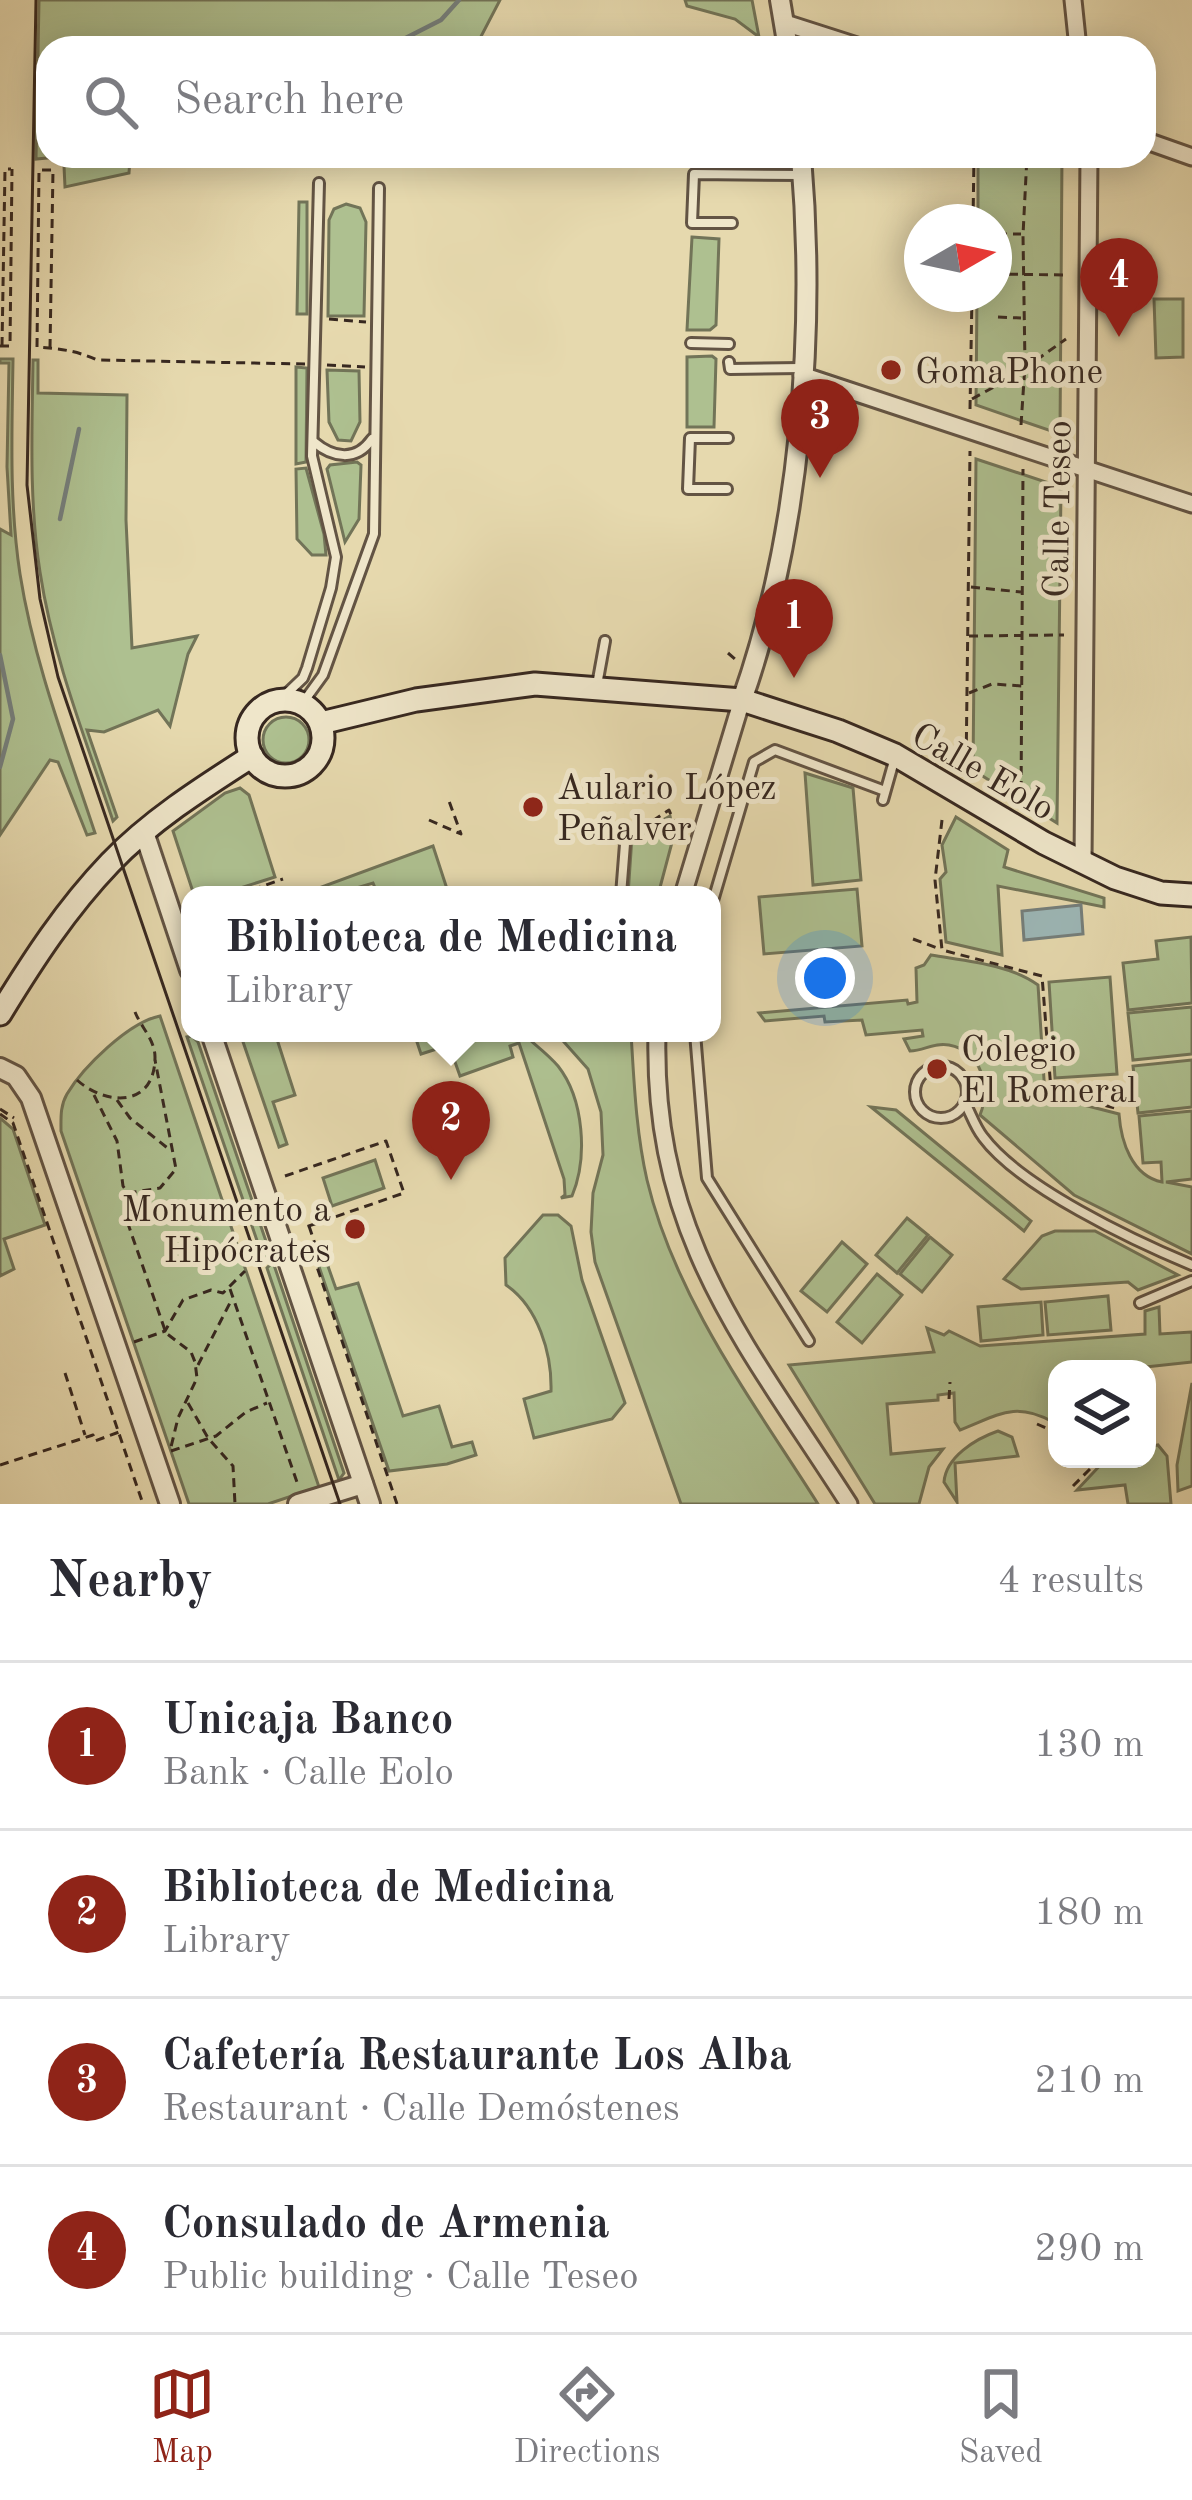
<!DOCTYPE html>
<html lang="en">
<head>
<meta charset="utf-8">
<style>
  body { margin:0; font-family:"Old Standard TT",serif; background:#f7f7f7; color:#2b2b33 }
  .controls { position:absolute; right:36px; bottom:36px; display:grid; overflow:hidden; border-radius:24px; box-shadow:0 6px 30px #0003 }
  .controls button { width:108px; height:108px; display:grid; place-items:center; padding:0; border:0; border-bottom:3px solid #e1e1e2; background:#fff; color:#2b2b33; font:60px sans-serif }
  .compass { position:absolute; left:904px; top:204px; width:108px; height:108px; border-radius:50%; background:#fff; box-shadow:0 6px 30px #0003; rotate:81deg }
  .you { position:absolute; left:825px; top:978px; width:42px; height:42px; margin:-30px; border:9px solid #fff; border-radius:50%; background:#1a73e8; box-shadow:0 0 0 18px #1a73e833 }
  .badge { display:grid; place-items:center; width:78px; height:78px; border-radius:50%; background:#8f2418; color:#fff; font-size:39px; font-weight:700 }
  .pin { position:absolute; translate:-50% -99px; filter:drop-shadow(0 3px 6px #0008) }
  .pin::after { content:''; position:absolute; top:63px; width:42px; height:36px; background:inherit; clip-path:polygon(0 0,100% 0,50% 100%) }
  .popup { position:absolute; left:181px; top:886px; width:540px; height:156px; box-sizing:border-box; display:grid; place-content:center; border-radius:24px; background:#fff; filter:drop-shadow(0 3px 9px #0005); font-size:39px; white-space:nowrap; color:#7c7c81 }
  .popup b { font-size:45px; color:#2b2b33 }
  .popup::after { content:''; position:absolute; left:50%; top:100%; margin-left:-24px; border:24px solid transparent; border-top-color:#fff }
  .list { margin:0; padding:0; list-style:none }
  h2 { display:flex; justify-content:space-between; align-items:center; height:156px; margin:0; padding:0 48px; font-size:51px }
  h2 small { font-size:39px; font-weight:400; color:#7c7c81 }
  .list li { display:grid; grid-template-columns:78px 1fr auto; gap:36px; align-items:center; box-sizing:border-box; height:168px; padding:0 48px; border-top:3px solid #e1e1e2 }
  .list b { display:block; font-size:45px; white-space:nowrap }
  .list p { margin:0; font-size:39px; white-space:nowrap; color:#7c7c81 }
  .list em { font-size:39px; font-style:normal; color:#7c7c81 }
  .icon { flex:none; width:66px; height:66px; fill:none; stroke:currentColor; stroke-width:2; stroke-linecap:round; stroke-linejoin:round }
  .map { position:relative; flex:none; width:1192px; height:1504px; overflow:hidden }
  .search { position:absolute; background:#fff; box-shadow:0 6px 30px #0003; left:36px; right:36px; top:36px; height:132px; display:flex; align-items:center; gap:30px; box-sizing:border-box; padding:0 42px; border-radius:36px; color:#7c7c81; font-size:45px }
  .sheet { height:828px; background:#fff }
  nav { display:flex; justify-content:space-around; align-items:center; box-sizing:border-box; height:168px; border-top:3px solid #e1e1e2; background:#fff; font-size:33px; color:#7c7c81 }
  nav a { display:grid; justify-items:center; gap:6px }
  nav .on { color:#8f2418 }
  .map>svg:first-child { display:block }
  .green { fill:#aec090; stroke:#727458; stroke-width:3 }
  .water { fill:#9cb7b7; stroke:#747e7b; stroke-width:3 }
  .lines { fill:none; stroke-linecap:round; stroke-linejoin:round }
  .stream { stroke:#747e7b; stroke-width:4.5 }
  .service-casing { stroke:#635444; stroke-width:14 }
  .minor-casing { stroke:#635444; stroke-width:21 }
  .tertiary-casing { stroke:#635444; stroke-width:24 }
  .secondary-casing { stroke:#372820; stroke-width:27 }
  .path { stroke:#372820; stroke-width:3; stroke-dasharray:9 6; stroke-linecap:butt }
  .service { stroke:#efe6ca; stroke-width:8 }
  .minor { stroke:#efe6ca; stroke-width:15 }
  .tertiary { stroke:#efe6ca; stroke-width:18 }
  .secondary { stroke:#efe6ca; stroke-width:21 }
  .tram { stroke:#372820; stroke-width:3 }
  .poi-dot { fill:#8f2418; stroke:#efe6ca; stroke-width:4.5 }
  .labels { text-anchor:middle; stroke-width:10; stroke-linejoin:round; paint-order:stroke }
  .poi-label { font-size:36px; fill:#372820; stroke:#efe6ca; text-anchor:start }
  .street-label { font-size:36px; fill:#372820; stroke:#efe6ca }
</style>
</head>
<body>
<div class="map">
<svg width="1192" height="1504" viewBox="0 0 1192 1504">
  <rect width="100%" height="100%" fill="#e6d9ae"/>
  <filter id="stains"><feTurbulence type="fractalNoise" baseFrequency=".00167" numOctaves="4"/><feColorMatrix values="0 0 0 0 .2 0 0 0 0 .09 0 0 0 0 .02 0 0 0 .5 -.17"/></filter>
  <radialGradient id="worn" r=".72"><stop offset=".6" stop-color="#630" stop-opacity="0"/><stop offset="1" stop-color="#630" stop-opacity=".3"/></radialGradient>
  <g class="green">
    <path d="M39 0H500L475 48H48V156H370L368 161 230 156 130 158 129 173 65 187 64 166 58 157 36 159Z"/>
    <path d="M685 0H752L759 37 735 19 687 6Z"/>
    <path d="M978 156H1062L1060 434 976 405 977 294H994V222H978Z"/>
    <path d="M299 202H307V314H297Z"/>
    <path d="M346 204 360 208 366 222 364 316H328L329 220 334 209Z"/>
    <path d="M692 237 719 239 716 325 710 330H687Z"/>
    <path d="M1154 299H1183V357L1156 358Z"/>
    <path d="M712 356 716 359 714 427H687V357Z"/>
    <path d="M0 359H13C12 431 9 502 20 574 34 663 67 748 95 833L87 835 58 762 50 760 0 835V529L11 535 7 467 9 363H0Z"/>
    <path d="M33 360H38V393L127 395 126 520 132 648 197 636 188 654 170 726 158 710 104 732 87 730 117 817 113 821C86 740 53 658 40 572 29 502 32 431 33 360Z"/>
    <path d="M296 367 307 368 306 462 296 464Z"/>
    <path d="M327 370 359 371 360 422 351 441 338 440 329 422Z"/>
    <path d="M976 459 1061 487 1057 823 973 770Z"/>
    <path d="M357 462 361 465 359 519 345 542 327 469 330 465Z"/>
    <path d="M306 468 324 534 326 555H312L297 539 296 469Z"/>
    <circle cx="286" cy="740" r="23"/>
    <path d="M805 773 853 788 861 880 813 885Z"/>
    <path d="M240 788 249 795 275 877 218 895H194L173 831 225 793Z"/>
    <path d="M670 816 674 835 658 895H628L632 837Z"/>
    <path d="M956 817 1008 850 1004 867 1104 898V907L998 886 1002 955 946 942 940 879 946 872 942 845Z"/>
    <path d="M433 846 449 895H378L373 883 333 895H319L316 889Z"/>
    <path d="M857 889 862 946 764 954 759 897Z"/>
    <path d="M1191 937 1192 1003 1128 1010 1123 963 1158 959 1156 941Z"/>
    <path d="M931 955C966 961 1009 964 1038 985L1045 1095 1119 1114C1121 1142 1132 1176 1162 1182L1161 1162 1143 1163 1139 1116 1192 1111V1179L1166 1182 1192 1187V1254L1074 1195 980 1115C991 1088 982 1051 949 1045 934 1042 924 1051 910 1051L904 1039 923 1036 922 1030 866 1035 862 1020 825 1022 824 1016 765 1021 759 1013 907 1000 908 1004 917 1002 916 968 924 965Z"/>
    <path d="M1110 977 1117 1074 1055 1078 1049 982Z"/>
    <path d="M1192 1007V1054L1133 1060 1128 1013Z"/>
    <path d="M160 1016 319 1487 268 1504H189L61 1131C61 1118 60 1106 67 1094 83 1067 129 1022 160 1016Z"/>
    <path d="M240 1033H275L295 1095 273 1102 287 1144 279 1147Z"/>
    <path d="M414 1033H522C534 1044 548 1054 558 1066 584 1099 588 1158 572 1196L561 1198 565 1195 564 1179 519 1043 510 1046 513 1057 460 1076 449 1045 421 1054Z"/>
    <path d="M556 1033H631C634 1081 636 1132 647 1180 675 1298 754 1403 818 1504H681L595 1262 591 1232 593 1193 603 1155 601 1112 588 1069Z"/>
    <path d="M192 1036 198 1042 270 1253 264 1261 187 1037Z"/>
    <path d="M1192 1060V1107L1138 1113 1133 1066Z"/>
    <path d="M871 1107 896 1110 1031 1221 1024 1231Z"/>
    <path d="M0 1118 13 1129 45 1225 4 1239 14 1269 0 1276Z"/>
    <path d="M375 1160 384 1188 332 1206 323 1178Z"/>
    <path d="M543 1215H558L571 1226 582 1280 625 1403 612 1419 534 1438 524 1399 551 1391C552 1353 538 1307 506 1285L505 1258Z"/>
    <path d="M907 1218 928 1235 897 1273 876 1255Z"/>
    <path d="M1055 1231H1095L1178 1275 1138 1290 1128 1282 1021 1289 1004 1279 1042 1236Z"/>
    <path d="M930 1237 952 1255 922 1292 900 1274Z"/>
    <path d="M842 1242 867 1264 827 1312 801 1291Z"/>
    <path d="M323 1252 336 1289 358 1283 403 1416 439 1406 452 1447 472 1442 476 1455 447 1464 389 1471 315 1255Z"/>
    <path d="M273 1262 344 1473 339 1480 267 1268Z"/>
    <path d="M877 1274 902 1295 862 1343 837 1322Z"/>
    <path d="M1108 1296 1111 1330 1048 1335 1045 1302Z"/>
    <path d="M1041 1302 1043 1335 981 1341 978 1307Z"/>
    <path d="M1159 1307 1160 1334 1192 1332V1362L1127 1369H1057L1056 1387 1051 1389 1053 1422C1014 1401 999 1415 960 1430L955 1422 954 1393 938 1395V1400L887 1404 891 1454 943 1449 929 1467 919 1504H875L789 1365 934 1352 927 1328 944 1335 949 1331 980 1346 1145 1334V1311Z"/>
    <path d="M1192 1383V1486L1178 1491 1177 1465Z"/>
    <path d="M998 1431 1012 1437 1018 1456 955 1463 957 1502 944 1482C946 1457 975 1439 998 1431Z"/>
    <path d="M1158 1445 1167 1456 1171 1504H1128L1125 1485 1077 1490 1106 1459H1147V1447Z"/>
  </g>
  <path class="water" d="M1081 905 1083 934 1024 940 1022 911Z"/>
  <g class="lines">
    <g class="stream">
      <path d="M386 48 441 20 459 0"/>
      <path d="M60 519 79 429"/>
      <path d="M0 655 13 719 0 767"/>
    </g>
    <g class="service-casing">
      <g id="service">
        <path d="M732 223H692L694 174 801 175"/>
        <path d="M691 343 729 344"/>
        <path d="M729 362 730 369 801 368"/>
        <path d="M314 442C333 458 356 462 372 439"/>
        <path d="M727 489H688L690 438H728"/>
        <path d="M597 685 605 641"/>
        <path d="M280 700 303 678 307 668 331 588 336 557 312 456 319 183"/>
        <path d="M302 704 323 675 374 534 379 188"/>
        <path d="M883 800 894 761"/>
        <path d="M620 828 625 844 621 895"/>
        <path d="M712 904 754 762 775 750 885 791"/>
        <path d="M695 1033 707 1178 809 1341"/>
        <circle cx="941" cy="1092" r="26"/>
        <path d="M965 1103C971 1114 975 1127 983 1137 1020 1187 1134 1241 1192 1265"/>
        <path d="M1140 1303 1192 1281"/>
      </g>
    </g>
    <g class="minor-casing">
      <g id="minor">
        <path d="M1073 0 1078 48"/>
        <path d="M785 23 863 48"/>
        <path d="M1144 140 1192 157"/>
        <path d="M802 375 1192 504"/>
        <path d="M1083 862 1089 156"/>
        <path d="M683 895 742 700"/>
        <path d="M657 1033C652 1237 746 1343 849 1504"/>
      </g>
    </g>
    <g class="tertiary-casing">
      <g id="tertiary">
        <path d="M780 0 788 48"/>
        <path d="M742 700C801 533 816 331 801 156"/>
        <path d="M144 832 190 970"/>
        <path d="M211 1033 370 1504"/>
        <path d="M0 1068 16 1076 31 1098 170 1504"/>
        <path d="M298 1504 363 1484"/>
      </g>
    </g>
    <g class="secondary-casing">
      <g id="secondary">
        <circle cx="285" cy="738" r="38"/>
        <path d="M321 723 416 700 535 684 742 700 838 731 895 755 1044 843 1115 878 1161 893 1192 895"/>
        <path d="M0 1014C33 960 66 909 110 863 150 821 202 788 252 756"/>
      </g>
    </g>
    <g class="path">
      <path d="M973 222 974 156"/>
      <path d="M998 234H1021"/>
      <path d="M994 274 1066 275"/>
      <path d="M998 317 1021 318"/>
      <path d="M329 319 366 322"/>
      <path d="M0 346H10L12 169"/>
      <path d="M2 346 5 169H11"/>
      <path d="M50 348 53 170H39L37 347C60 349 75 350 97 360L305 364"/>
      <path d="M327 365 365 367"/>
      <path d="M972 399 1014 376 1066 339"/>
      <path d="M970 409 972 294"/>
      <path d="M1021 425 1025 365 1023 235 1027 156"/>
      <path d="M971 587 1021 592"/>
      <path d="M969 636 1064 635"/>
      <path d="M728 653 736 660"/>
      <path d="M969 693 992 684 1022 686"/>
      <path d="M966 771 970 451"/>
      <path d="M1021 805 1023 469"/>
      <path d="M429 820 461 834 449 801"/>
      <path d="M942 820 935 880 942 950 1042 976 1051 1090 1118 1109"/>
      <path d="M632 823 636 832 669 810 679 834"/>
      <path d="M238 895 283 879"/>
      <path d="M913 939 940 949"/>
      <path d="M77 1080C106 1106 155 1108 155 1057 155 1040 141 1027 135 1012"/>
      <path d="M94 1095 117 1141 123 1186 128 1193 160 1188 176 1169 155 1060"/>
      <path d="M117 1100 130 1118 170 1150"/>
      <path d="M0 1109 14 1118"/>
      <path d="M0 1114 13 1123 143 1504"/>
      <path d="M285 1176 386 1141 404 1193 303 1228"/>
      <path d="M128 1193 124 1205 127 1221 166 1333 191 1352 195 1362 197 1378 178 1418 170 1451"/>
      <path d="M309 1226 317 1250 314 1258 397 1504"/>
      <path d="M230 1289 298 1485"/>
      <path d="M134 1342 165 1331 183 1300 211 1290 223 1293 245 1271"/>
      <path d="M198 1365 232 1299"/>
      <path d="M65 1373 85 1435"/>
      <path d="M949 1399 950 1382"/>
      <path d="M188 1403 208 1438 233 1466 235 1504"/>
      <path d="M1037 1424 1057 1433"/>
      <path d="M171 1451 216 1436 246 1412 267 1403"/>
      <path d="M0 1465 93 1435 95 1441 119 1432"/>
      <path d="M1073 1486 1100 1459"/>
    </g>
    <use href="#service" class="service"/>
    <use href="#minor" class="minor"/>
    <use href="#tertiary" class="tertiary"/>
    <use href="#secondary" class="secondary"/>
    <path class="tram" d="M36 0 27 485 40 599 58 677 340 1504"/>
  </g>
  <g class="poi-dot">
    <circle cx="891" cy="370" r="12"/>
    <circle cx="533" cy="807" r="12"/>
    <circle cx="937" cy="1069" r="12"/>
    <circle cx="355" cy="1229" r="12"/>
  </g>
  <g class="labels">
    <g class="poi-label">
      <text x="915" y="383">GomaPhone</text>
      <text x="557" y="799">Aulario López<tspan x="557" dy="41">Peñalver</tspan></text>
      <text x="961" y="1061">Colegio<tspan x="961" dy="41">El Romeral</tspan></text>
      <text x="331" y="1221" text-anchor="end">Monumento a<tspan x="331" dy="41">Hipócrates</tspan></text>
    </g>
    <g class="street-label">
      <text transform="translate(1056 509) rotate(-89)" y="13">Calle Teseo</text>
      <text transform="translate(984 770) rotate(30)" y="13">Calle Eolo</text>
    </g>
  </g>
  <rect width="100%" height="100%" filter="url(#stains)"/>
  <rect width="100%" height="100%" fill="url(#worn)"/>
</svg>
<div class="controls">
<button><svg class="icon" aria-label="layers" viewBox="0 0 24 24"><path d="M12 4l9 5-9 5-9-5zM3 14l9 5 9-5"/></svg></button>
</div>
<svg class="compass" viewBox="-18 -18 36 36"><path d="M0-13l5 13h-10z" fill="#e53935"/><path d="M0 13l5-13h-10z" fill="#7c7c81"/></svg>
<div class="you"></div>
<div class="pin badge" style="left:794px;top:678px">1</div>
<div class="pin badge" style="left:451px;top:1180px">2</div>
<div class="popup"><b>Biblioteca de Medicina</b>Library</div>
<div class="pin badge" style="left:820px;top:478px">3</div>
<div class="pin badge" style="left:1119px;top:337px">4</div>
<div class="search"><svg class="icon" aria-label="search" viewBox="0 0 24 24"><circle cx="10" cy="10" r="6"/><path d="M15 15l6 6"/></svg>Search here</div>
</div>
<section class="sheet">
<h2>Nearby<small>4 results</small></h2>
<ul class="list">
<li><span class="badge">1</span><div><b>Unicaja Banco</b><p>Bank · Calle Eolo</p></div><em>130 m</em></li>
<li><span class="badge">2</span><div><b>Biblioteca de Medicina</b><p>Library</p></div><em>180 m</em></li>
<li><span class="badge">3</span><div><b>Cafetería Restaurante Los Alba</b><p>Restaurant · Calle Demóstenes</p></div><em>210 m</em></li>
<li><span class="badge">4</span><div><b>Consulado de Armenia</b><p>Public building · Calle Teseo</p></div><em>290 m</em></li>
</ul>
</section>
<nav>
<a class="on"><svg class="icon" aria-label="map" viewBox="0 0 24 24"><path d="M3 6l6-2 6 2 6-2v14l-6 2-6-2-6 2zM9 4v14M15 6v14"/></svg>Map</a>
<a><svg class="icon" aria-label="directions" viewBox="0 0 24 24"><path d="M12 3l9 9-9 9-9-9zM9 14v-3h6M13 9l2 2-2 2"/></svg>Directions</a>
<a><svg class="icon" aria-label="saved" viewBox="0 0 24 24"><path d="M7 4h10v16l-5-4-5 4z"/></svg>Saved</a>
</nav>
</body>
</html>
